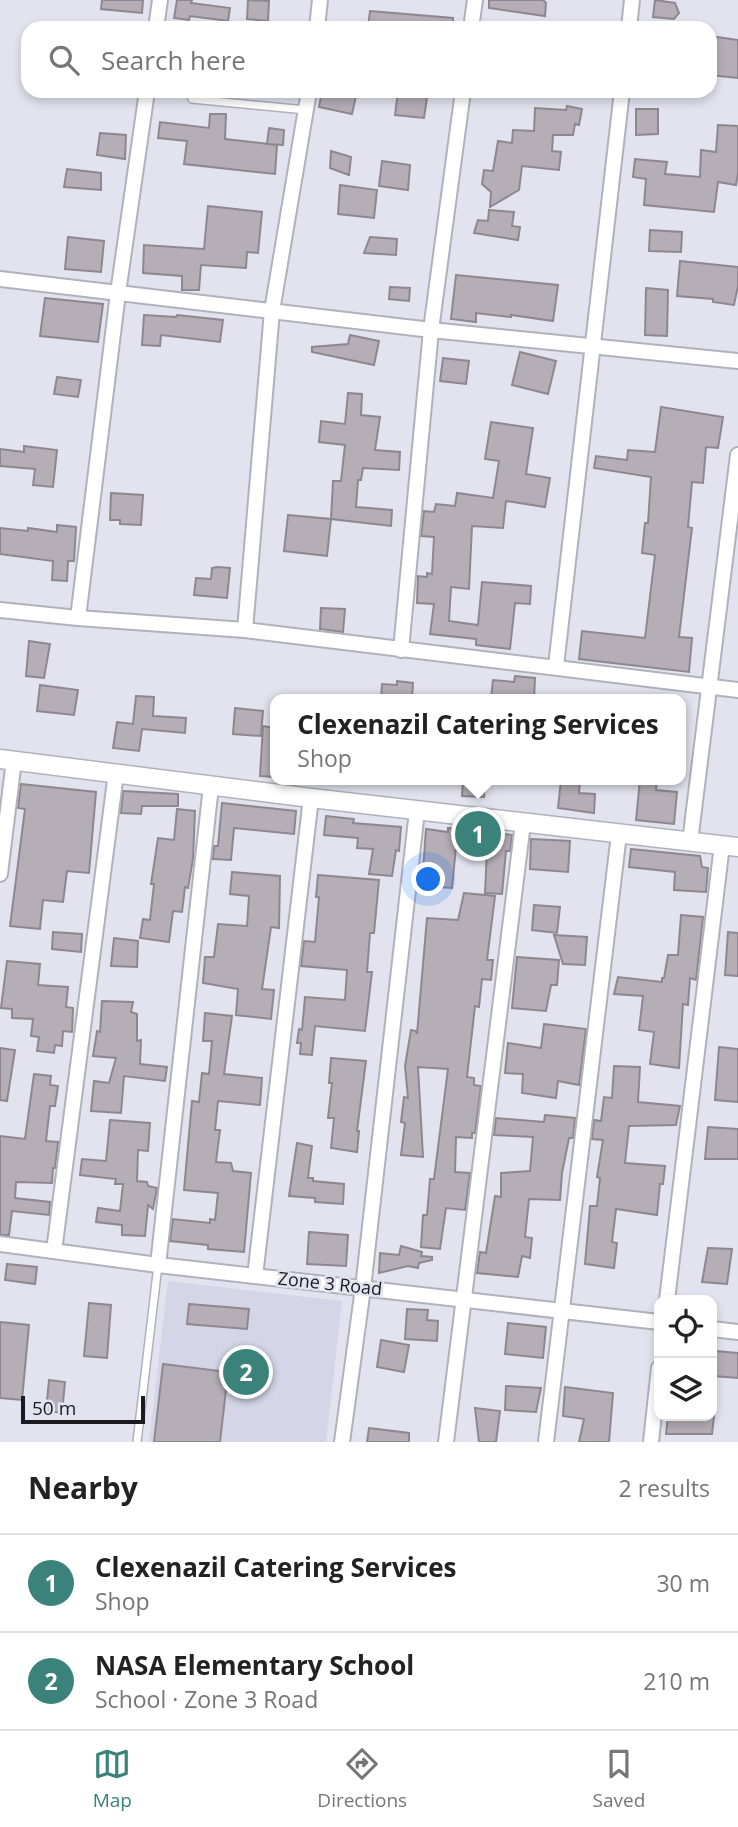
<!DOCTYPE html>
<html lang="en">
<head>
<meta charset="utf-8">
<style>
  body { margin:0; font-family:"Open Sans",sans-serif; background:#f6f6f6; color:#222 }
  .controls { position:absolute; right:21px; bottom:21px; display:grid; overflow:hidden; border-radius:14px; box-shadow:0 4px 10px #0003 }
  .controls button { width:63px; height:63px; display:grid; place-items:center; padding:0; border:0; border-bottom:2px solid #e0e0e0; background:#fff; color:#222; font:35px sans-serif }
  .scale { position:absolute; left:21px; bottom:18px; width:124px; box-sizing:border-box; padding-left:7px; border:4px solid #1b1b1f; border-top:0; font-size:19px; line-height:24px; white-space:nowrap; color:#1b1b1f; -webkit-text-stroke:5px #e2e3ee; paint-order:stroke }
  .you { position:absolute; left:429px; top:880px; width:24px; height:24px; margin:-18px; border:5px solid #fff; border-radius:50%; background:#1a73e8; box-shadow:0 0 0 10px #1a73e833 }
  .badge { display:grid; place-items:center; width:46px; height:46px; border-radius:50%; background:#3b827b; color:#fff; font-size:23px; font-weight:700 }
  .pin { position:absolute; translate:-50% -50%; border:4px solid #fff; box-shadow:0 2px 7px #0006 }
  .popup { position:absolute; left:270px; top:694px; width:416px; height:91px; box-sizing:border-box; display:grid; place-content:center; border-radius:14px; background:#fff; filter:drop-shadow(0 2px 5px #0005); font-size:23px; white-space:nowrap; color:#767676 }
  .popup b { font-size:26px; color:#222 }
  .popup::after { content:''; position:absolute; left:50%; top:100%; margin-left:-14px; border:14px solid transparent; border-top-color:#fff }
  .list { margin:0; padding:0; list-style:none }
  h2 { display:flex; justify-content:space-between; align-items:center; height:91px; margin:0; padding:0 28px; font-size:30px }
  h2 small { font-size:23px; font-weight:400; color:#767676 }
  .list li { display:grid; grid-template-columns:46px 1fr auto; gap:21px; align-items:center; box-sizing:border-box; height:98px; padding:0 28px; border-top:2px solid #e0e0e0 }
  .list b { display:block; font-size:26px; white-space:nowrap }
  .list p { margin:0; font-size:23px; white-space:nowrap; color:#767676 }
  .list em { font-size:23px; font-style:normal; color:#767676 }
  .icon { flex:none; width:38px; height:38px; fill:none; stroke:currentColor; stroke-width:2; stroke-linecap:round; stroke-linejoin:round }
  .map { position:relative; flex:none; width:738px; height:1442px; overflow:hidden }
  .search { position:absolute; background:#fff; box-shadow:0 4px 10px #0003; left:21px; right:21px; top:21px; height:77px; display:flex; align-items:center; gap:18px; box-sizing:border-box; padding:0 24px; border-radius:21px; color:#767676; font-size:26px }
  .sheet { height:287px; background:#fff }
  nav { display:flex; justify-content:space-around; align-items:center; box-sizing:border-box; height:98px; border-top:2px solid #e0e0e0; background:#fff; font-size:19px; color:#767676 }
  nav a { display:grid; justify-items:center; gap:4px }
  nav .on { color:#3b827b }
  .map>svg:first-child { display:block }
  .built { fill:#d4d5e7 }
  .building { fill:#b6aeb7; stroke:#8e878f; stroke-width:2 }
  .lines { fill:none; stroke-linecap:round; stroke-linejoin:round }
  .service-casing { stroke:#b1b1bc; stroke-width:10 }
  .minor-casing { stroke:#b1b1bc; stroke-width:18 }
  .tertiary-casing { stroke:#b1b1bc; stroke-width:21 }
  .service { stroke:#fff; stroke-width:7 }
  .minor { stroke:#fff; stroke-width:14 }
  .tertiary { stroke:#fff; stroke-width:18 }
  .labels { text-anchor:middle; stroke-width:5; stroke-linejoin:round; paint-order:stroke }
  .street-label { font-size:18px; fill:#1b1b1f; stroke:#e2e3ee }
</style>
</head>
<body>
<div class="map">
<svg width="738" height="1442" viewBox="0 0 738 1442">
  <rect width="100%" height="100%" fill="#e2e3ee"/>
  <path class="built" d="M168 1281 342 1301 326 1442H149Z"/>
  <g class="building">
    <path d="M102 0H143L142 13 101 9Z"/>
    <path d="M177 0H192L191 3 230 8 228 21 190 16 189 20 174 18Z"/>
    <path d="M248 0 269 1 268 21 247 19Z"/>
    <path d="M489 0H543L546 3 545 16 489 8Z"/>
    <path d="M655 0 675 3 679 13 674 19 653 17Z"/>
    <path d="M370 11 453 18V28H368Z"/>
    <path d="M710 36 738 40V78L710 75Z"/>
    <path d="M322 91H357L352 114 319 107Z"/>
    <path d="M398 91H428L424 118 395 115Z"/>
    <path d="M567 106 582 109 579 125 575 124 573 135H553L552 151 561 152 559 170 522 166 519 190 490 207 491 192 482 184 484 170 493 171 498 141 512 143 513 130 534 131 535 108 566 110Z"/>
    <path d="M636 109H658V134L636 135Z"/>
    <path d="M210 114H226L225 139 277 145 275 174 184 164 187 141 158 138 160 122 209 128Z"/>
    <path d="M718 125 738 126V173L736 185 718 182 714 212 644 205 646 179 633 177 635 159 667 162 665 174 700 177 701 150 716 152Z"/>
    <path d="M269 128 284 130 283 145 267 144Z"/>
    <path d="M100 133 126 135 125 159 97 155Z"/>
    <path d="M331 151 351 157 349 175 330 168Z"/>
    <path d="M382 161 410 165 408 190 379 186Z"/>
    <path d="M67 169 101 173V190L64 187Z"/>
    <path d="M340 185 377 190 374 218 338 214Z"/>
    <path d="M208 206 262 212 258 253 247 252 246 268 201 265 199 290H182V276L143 273 144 245 204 249Z"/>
    <path d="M489 210 514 212 512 226 520 227 518 240 474 233 478 220 488 221Z"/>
    <path d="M650 230 682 232 681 252 649 251Z"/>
    <path d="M68 237 104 241 101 272 65 269Z"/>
    <path d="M370 237 397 239 396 255 364 253Z"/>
    <path d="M680 261 738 267V286L734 305 713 302V299L677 296Z"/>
    <path d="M456 275 558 285 553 321 511 315V317L476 313V322L451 319Z"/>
    <path d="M390 287 410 288 409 301 389 299Z"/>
    <path d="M646 288 668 290 667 336 645 335Z"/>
    <path d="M45 298 103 304 98 342 40 336Z"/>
    <path d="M144 315 176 317 177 315 223 320 220 342 161 335 160 346 142 345Z"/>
    <path d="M350 335 379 341 374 365 312 352V347L348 344Z"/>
    <path d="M520 352 556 361 548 394 512 385Z"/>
    <path d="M443 358 469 361 466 384 440 381Z"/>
    <path d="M57 377 81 380 78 397 54 394Z"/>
    <path d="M348 393 362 394 361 415 380 417 375 450 400 452 399 470 363 468 361 480H358L356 507 392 510 391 526 331 519 333 481H341L345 445 319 442 321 421 345 424Z"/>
    <path d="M661 407 723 417 718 448 706 447 703 483 692 482 688 527 692 528 679 637 692 638 689 672 579 659 582 631 645 638 655 555 642 553 645 523H648L651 477 594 468 596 456 627 460 628 450 655 452Z"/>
    <path d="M491 422 533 428 526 474 550 478 545 507 506 501 503 528 472 526 469 589 451 587 449 621 478 625 482 582 531 586 530 604 515 603 510 649 476 645V639L430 634 434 604 417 603 418 576 427 577V573L432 574 434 537 421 536 424 511 434 512 436 504 455 506 457 493 493 498 499 461 485 459Z"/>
    <path d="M24 446 57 450 53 487 33 485 35 469 0 466V449L24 452Z"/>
    <path d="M111 493 143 495 141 525 120 524V520H110Z"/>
    <path d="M288 515 331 519 327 556 284 551Z"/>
    <path d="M57 525 76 527 74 561H68L67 581 52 580 53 561 0 554V528L28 531V528L57 532Z"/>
    <path d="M217 567 230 568 227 598 194 595 196 578 211 579 212 568Z"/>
    <path d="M321 608 345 609 343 632 320 629Z"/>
    <path d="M29 641 50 644 44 678 26 676Z"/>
    <path d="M515 676 535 678 534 699H491L493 680 514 682Z"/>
    <path d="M397 681 413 683 412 699H381L382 684 397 685Z"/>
    <path d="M40 685 78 690 74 715 37 711Z"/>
    <path d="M136 696 154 697 153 716 186 718 185 733 142 729 139 751 113 748 117 722 133 724Z"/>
    <path d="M235 708 263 711 261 736 233 734Z"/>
    <path d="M263 726 275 728V777L260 776Z"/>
    <path d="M463 780H485L484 797 462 796Z"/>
    <path d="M561 780H580L579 793 595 794 594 813 558 808Z"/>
    <path d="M640 780H657L656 790 677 792 674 824 636 820Z"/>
    <path d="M21 784 96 792 89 873 67 871 63 902 43 900 40 929 10 926 25 809 18 808Z"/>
    <path d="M123 791 178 794V806H142L141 814 121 813Z"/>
    <path d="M222 803 296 811 294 834 234 828 231 860 213 859 214 846H218Z"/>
    <path d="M177 809 195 811 193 859 188 888 185 887 182 912 173 911 169 942 140 938 143 919 150 920 154 884H151L158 838 174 840Z"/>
    <path d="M326 816 354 819 353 823 401 827 399 851 396 850 392 876 369 874 373 849 357 848 358 838 324 835Z"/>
    <path d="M448 828 512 835 510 851H506L502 894 485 893 487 849 456 847 452 888 422 886 426 829 448 832Z"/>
    <path d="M531 839 570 841 568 872 530 869Z"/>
    <path d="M631 849 700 856 702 867 708 868 706 892 674 890 675 872 629 867Z"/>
    <path d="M232 872 280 876 279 928 271 927 262 989 274 990 271 1019 236 1015 238 989 203 983 205 957H214L218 924 247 926 249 896 230 894Z"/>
    <path d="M318 875 379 880 374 933H370L367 972H372L365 1031 315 1026 312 1055 300 1054 301 1043H297L299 1029 302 1030 305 997 345 1000 347 970 301 966 304 941 315 942 319 897H316Z"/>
    <path d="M464 893 495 896 487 960H493L491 980 482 979 479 1007 475 1006 467 1077 474 1078V1085L481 1086 475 1133H472V1138L456 1137 455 1172 470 1173 465 1210 446 1208 440 1249 421 1247 423 1215H427L430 1179H434L448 1069 418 1067 423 1157 401 1155 405 1123 401 1122 404 1097 408 1098 405 1066 411 1030 416 1031 417 1034 427 918 458 920Z"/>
    <path d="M534 905 560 907 557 933 532 930Z"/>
    <path d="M681 915 703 917 696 980 690 978 688 1005 683 1004 679 1068 650 1064 654 1032 639 1030 643 996 614 994 618 977 662 982V978H664L668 955H678Z"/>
    <path d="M53 932 82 934 81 952 52 949Z"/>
    <path d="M728 932 738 933V976L725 975Z"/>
    <path d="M554 935 587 937 585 965 563 964Z"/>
    <path d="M114 938 138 941 137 967 111 966Z"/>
    <path d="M517 957 559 960 557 985H551L546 1011 512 1008Z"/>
    <path d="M7 961 40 964 38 985 68 987 66 1007 73 1008 72 1032 63 1031 62 1046 55 1045 54 1053 37 1051 39 1037 31 1036 33 1019 12 1018V1009L1 1008Z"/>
    <path d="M102 1001 133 1002 131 1012 137 1014V1041L141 1040 140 1064 167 1067 165 1081 124 1076 121 1113 91 1111 94 1081 109 1083 116 1058 93 1056 97 1031 100 1032Z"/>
    <path d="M205 1013 232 1016 224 1074 262 1078 260 1105 218 1101 215 1130H220L216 1162 231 1163 233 1171 251 1173 244 1252 208 1249V1245L170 1241 173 1219 210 1223V1219L215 1220 218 1193 184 1190 192 1101 199 1102 202 1073 209 1074 212 1041H203Z"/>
    <path d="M544 1024 586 1029 579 1085 558 1081 556 1098 522 1093 523 1074 505 1073 508 1043 541 1048Z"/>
    <path d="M719 1047 738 1049V1102L715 1100Z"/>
    <path d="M0 1048 15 1050 7 1101 0 1100Z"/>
    <path d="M331 1058 366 1061 357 1131H359L357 1152 331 1148 334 1118H328L332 1083H329Z"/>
    <path d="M614 1066 640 1067 638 1102 680 1106 676 1125 629 1126 625 1163 665 1166 663 1184H660L657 1215 616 1209 612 1242 617 1243 614 1268 585 1264 590 1206H597L600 1178 597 1177 603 1140 592 1139 594 1120 601 1121 604 1097 612 1098Z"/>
    <path d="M34 1074 51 1076 50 1085 58 1086 55 1106H50L46 1141 58 1142 55 1168H53L52 1183 16 1182 15 1198 50 1202 49 1215 12 1211 9 1235H0V1136L25 1139Z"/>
    <path d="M545 1115 575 1118 573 1138H569L562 1173 560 1200 529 1199 525 1237 532 1238 530 1258 522 1256 518 1277 477 1273 480 1252 486 1253 495 1196 501 1197V1173L530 1171 533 1137 494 1135 496 1118 544 1122Z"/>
    <path d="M110 1120 150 1123 148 1151 138 1150 137 1181 147 1182 148 1186 157 1188 153 1209 148 1205 145 1236 122 1235V1225L96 1222 98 1208 120 1211 123 1184H115L116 1179 80 1175 82 1159 106 1161Z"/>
    <path d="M708 1127 738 1129V1159H705Z"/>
    <path d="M297 1143 312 1146 308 1178H313V1181L344 1184 343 1204 315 1202V1198L289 1196Z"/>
    <path d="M309 1232 348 1235 346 1266 307 1264Z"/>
    <path d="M401 1246 422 1252 421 1256 432 1257V1260L419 1263 418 1268 408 1266 379 1273 380 1253 399 1255Z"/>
    <path d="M708 1248 732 1249 727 1284 702 1282Z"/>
    <path d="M7 1264 37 1267 35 1284 5 1280Z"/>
    <path d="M89 1303 111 1305 107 1358 84 1356Z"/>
    <path d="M189 1304 249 1309 247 1329 187 1324Z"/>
    <path d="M407 1309 428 1310 427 1320 438 1321 437 1341 405 1339Z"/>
    <path d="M0 1322 29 1325 22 1400 0 1398Z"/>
    <path d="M508 1323 546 1327 543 1358 505 1354Z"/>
    <path d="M381 1340 409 1345 404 1372 377 1367Z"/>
    <path d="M716 1351 738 1353V1378L714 1376Z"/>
    <path d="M163 1364 228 1372 220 1442H154Z"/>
    <path d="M49 1380 65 1382 62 1413 46 1411Z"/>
    <path d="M506 1386 541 1388 536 1412 505 1410Z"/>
    <path d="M565 1387 613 1393 609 1442H579L584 1419 563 1416Z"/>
    <path d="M475 1408 500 1411 496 1442H479Z"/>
    <path d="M668 1416H714L712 1434H666Z"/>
    <path d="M369 1428 409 1433V1442H367Z"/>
  </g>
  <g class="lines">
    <g class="service-casing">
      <g id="service">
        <path d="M192 99 306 110"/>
        <path d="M137 1442 158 1265"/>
      </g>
    </g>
    <g class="minor-casing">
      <g id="minor">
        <path d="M156 28 160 0"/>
        <path d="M317 28 320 0"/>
        <path d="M471 28 475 0"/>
        <path d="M629 28 632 0"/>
        <path d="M0 279 431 330 738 361"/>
        <path d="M0 610 78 618 245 630 738 690"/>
        <path d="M78 618 118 293 147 91"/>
        <path d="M245 630 272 311 309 91"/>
        <path d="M401 650 431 330 463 91"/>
        <path d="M556 666 622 91"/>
        <path d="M690 842 738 455"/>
        <path d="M0 874 14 760"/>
        <path d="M0 1244 158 1265 659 1322"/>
        <path d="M54 1251 116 773"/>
        <path d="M158 1265 211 786"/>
        <path d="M255 1276 311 798"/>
        <path d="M667 1300 722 845"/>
        <path d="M712 1329 738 1332"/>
        <path d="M342 1442 363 1288 417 811"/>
        <path d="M446 1442 523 823"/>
        <path d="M546 1442 619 834"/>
        <path d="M651 1442 659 1368"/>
      </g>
    </g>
    <g class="tertiary-casing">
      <path id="tertiary" d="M0 759 311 798 738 847"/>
    </g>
    <use href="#service" class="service"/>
    <use href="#minor" class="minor"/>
    <use href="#tertiary" class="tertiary"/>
  </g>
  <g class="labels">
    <g class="street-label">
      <text transform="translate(330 1284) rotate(6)" y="6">Zone 3 Road</text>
    </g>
  </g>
</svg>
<div class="controls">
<button><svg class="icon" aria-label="locate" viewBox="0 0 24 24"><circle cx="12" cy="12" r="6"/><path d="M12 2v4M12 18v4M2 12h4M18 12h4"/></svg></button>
<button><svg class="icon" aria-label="layers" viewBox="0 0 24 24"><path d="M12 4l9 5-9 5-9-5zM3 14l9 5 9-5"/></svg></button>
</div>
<div class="scale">50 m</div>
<div class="you"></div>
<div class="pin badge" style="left:478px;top:834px">1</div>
<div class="popup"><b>Clexenazil Catering Services</b>Shop</div>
<div class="pin badge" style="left:246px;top:1372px">2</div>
<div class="search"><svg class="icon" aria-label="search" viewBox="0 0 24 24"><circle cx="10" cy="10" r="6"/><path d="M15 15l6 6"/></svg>Search here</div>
</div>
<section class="sheet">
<h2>Nearby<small>2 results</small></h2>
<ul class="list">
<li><span class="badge">1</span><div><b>Clexenazil Catering Services</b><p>Shop</p></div><em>30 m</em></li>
<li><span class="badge">2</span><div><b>NASA Elementary School</b><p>School · Zone 3 Road</p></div><em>210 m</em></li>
</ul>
</section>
<nav>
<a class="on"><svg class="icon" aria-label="map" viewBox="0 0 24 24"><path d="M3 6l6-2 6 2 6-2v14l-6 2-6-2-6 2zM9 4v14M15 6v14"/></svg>Map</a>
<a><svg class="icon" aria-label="directions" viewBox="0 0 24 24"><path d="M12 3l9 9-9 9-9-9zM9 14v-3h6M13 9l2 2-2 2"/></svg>Directions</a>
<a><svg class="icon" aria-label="saved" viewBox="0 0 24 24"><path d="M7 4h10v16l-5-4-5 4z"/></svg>Saved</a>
</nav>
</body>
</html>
